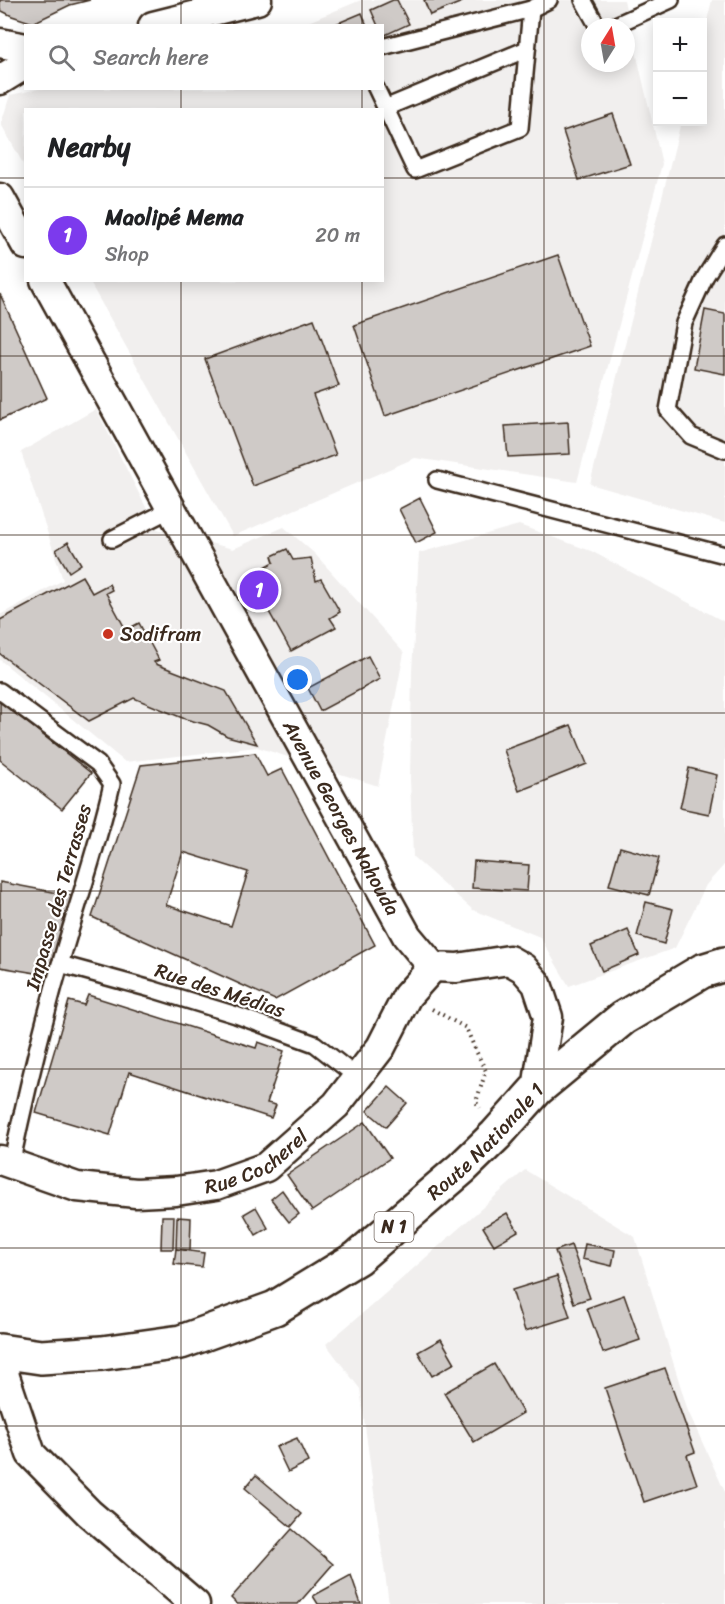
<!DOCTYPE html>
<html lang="en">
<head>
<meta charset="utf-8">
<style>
  body { margin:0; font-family:Sriracha,sans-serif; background:#f6f6f6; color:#202124 }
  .controls { position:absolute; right:18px; top:18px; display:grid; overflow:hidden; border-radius:0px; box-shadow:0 3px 15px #0003 }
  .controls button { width:54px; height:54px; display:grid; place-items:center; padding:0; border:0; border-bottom:2px solid #e0e0e0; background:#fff; color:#202124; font:30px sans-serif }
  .compass { position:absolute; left:581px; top:18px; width:54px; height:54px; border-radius:50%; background:#fff; box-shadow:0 3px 15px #0003; rotate:11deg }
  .you { position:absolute; left:298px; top:680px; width:21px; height:21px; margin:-15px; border:4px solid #fff; border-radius:50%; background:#1a73e8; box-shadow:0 0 0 9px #1a73e833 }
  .badge { display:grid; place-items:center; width:39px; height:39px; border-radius:50%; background:#7c3aed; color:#fff; font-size:20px; font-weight:700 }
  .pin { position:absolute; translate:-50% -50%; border:3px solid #fff; box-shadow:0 2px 6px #0006 }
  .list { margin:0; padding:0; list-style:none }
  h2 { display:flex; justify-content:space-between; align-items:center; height:78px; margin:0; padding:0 24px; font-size:26px }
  h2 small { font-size:20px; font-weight:400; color:#757577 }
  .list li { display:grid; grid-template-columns:39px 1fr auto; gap:18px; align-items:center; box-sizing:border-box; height:96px; padding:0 24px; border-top:2px solid #e0e0e0 }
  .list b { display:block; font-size:22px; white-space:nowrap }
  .list p { margin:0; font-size:20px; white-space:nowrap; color:#757577 }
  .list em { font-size:20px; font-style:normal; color:#757577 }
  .icon { flex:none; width:33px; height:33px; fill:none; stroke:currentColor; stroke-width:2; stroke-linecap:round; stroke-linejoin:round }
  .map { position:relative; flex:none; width:725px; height:1604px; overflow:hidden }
  .search { position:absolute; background:#fff; box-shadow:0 3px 15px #0003; left:24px; top:24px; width:360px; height:66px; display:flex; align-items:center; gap:15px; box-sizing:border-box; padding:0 21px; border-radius:0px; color:#757577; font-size:22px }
  .panel { position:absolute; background:#fff; box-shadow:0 3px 15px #0003; left:24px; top:108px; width:360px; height:174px; border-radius:0px }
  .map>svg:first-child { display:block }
  .built { fill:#f1efee; fill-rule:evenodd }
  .building { fill:#cfcac7; stroke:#3b2a1e; stroke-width:1.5; fill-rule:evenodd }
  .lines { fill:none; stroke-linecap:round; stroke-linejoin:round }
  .service-casing { stroke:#3b2a1e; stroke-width:20 }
  .minor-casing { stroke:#3b2a1e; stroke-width:33 }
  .primary-casing { stroke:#3b2a1e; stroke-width:38 }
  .path { stroke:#3b2a1e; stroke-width:4; stroke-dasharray:1.5 4.5; stroke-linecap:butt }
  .service { stroke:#fff; stroke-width:15 }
  .minor { stroke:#fff; stroke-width:28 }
  .primary { stroke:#fff; stroke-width:33 }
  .grid { fill:none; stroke:#3b2a1e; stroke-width:1.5; stroke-opacity:0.55 }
  .poi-dot { fill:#c8321e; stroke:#fff; stroke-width:2 }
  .labels { text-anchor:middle; stroke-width:4.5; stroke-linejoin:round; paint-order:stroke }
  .shield { fill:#fff; stroke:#766a62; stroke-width:1.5 }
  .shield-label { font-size:18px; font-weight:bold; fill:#3b2a1e }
  .poi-label { font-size:20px; fill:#3b2a1e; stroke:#fff; text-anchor:start }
  .street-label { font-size:20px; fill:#3b2a1e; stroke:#fff }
</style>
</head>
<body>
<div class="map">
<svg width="725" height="1604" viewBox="0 0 725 1604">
  <rect width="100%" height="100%" fill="#fff"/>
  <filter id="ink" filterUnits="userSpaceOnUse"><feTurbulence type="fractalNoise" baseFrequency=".0167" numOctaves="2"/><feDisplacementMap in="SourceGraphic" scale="12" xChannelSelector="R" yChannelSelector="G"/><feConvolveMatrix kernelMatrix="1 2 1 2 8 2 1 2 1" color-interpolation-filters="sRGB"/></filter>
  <g filter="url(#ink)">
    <g class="built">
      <path d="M361 0H624L662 164 577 482 415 458 233 536 89 281 382 280V110H26L25 167 1 124 10 95 39 89 382 88V26L301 25ZM590 27H626V63H590Z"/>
      <path d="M712 0H725V523L590 484 681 122H702L703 37Z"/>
      <path d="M96 409 157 529 233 549 284 527 315 554 404 653 378 786 257 747 125 762 0 660V615L63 580 21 452Z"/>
      <path d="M519 525 591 551 725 622V864L706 885 675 948 569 986 540 937 473 910 413 857 410 779 412 671 419 553Z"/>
      <path d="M525 1170 635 1237 688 1411 725 1492V1604H389L360 1389 326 1344 371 1306Z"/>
    </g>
    <g class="building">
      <path d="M0 0H90L70 5 33 23 12 16 0 10Z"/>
      <path d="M393 0H397L409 24 383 36 382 26H378L371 10Z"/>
      <path d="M424 0H461L462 2 430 15Z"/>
      <path d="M362 13 367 26H331Z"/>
      <path d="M613 114 630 164 579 180 563 131Z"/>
      <path d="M558 255 590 346 385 416 354 325Z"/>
      <path d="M0 294 47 398 0 420Z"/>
      <path d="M705 310 725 314V374L694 368Z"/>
      <path d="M314 319 339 386 313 395 336 455 253 486 205 359Z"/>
      <path d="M568 422 570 454 508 457 505 426Z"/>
      <path d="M420 498 437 532 416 543 399 509Z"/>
      <path d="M68 542 81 564 69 572 56 550Z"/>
      <path d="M287 549 293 560 311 558 316 581 321 579 340 612 330 618 336 627 291 651 249 576 274 562 272 556Z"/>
      <path d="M82 576 92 593 109 584 112 590 106 593 126 630 139 623 159 660 154 662 156 664 226 691 257 744 227 736 208 725 185 719 134 698 89 721 0 654V620Z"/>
      <path d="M368 656 380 679 320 711 308 688Z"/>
      <path d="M0 701 91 773 62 809 0 760Z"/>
      <path d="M571 725 587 764 519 791 504 750Z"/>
      <path d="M255 753 267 776 282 769 375 945 275 1000 92 917 141 765ZM183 852 248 872 231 926 166 905Z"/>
      <path d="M689 768 717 775 709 814 680 808Z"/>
      <path d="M620 847 659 858 649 895 609 885Z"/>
      <path d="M474 861 529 865 527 891 472 888Z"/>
      <path d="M0 882 74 896 47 975 0 967Z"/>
      <path d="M646 902 673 909 664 944 637 936Z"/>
      <path d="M628 930 639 955 602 971 591 946Z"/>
      <path d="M88 995 256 1048 258 1042 284 1051 267 1103 276 1105 271 1118 129 1072 110 1135 36 1113 69 1001 84 1005Z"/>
      <path d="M389 1087 407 1103 386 1127 367 1111Z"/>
      <path d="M365 1122 390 1158 312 1211 287 1175Z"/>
      <path d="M282 1190 299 1214 289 1222 271 1199Z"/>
      <path d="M256 1207 268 1228 256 1235 244 1214Z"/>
      <path d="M507 1213 518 1231 494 1245 483 1227Z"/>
      <path d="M162 1216H174L173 1249H161Z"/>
      <path d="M177 1217 191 1218 190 1250 176 1249Z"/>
      <path d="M585 1244 615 1250 612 1266 582 1259Z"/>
      <path d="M571 1245 590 1298 574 1303 555 1251Z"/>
      <path d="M176 1249 204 1253 202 1267 174 1264Z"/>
      <path d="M557 1276 570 1317 525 1331 512 1290Z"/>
      <path d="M624 1295 640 1340 603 1353 587 1308Z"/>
      <path d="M441 1339 455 1363 432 1376 418 1352Z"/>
      <path d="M494 1364 523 1413 474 1442 444 1393Z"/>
      <path d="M665 1368 695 1452 687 1455 697 1484 644 1502 605 1388Z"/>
      <path d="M297 1438 308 1462 288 1472 276 1447Z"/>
      <path d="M256 1475 302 1514 291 1527 245 1488Z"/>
      <path d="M292 1529 333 1564 298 1604H237L231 1598Z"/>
      <path d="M351 1575 361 1604H318L313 1596Z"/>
    </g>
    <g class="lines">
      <g class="service-casing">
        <g id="service">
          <path d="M583 0 598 27"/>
          <path d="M611 27 671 0"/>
          <path d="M382 47 531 9 549 0"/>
          <path d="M376 88 415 170 520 128 531 9"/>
          <path d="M385 108 527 49"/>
          <path d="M725 245 705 277 684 323 668 410 691 436 725 450"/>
          <path d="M437 480 725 555"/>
          <path d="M112 539 171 509"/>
          <path d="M0 691 98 764 112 784C99 841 80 896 64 951 43 1022 26 1093 11 1165"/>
          <path d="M60 964 151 989 236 1015 315 1044 357 1077"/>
        </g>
      </g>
      <g class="minor-casing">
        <g id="minor">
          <path d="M153 26 257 0"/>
          <path d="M0 43 26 48"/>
          <path d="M0 80 26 64"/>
          <path d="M0 198 26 245"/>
          <path id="s1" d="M45 280 407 936 433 967 457 968 509 960 523 968 537 984 548 1017 537 1089"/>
          <path id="s2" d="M0 1160 77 1187 136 1193 176 1191 216 1185 266 1167 336 1105 381 1047 407 996 433 967"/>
          <path d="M2 1352 5 1377 31 1454 89 1513 195 1604"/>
        </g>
      </g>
      <g class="primary-casing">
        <g id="primary">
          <path id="s3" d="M0 1351 41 1357 102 1353 181 1342 275 1308 357 1258 462 1168 496 1135 537 1089 623 1018 702 971 725 964"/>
        </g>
      </g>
      <path class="path" d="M432 1009 466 1028 476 1051 486 1071 476 1102 480 1108"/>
      <use href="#service" class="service"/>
      <use href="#minor" class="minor"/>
      <use href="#primary" class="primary"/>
    </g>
  </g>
  <path class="grid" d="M181 0V26M362 0V26M544 0V1604M181 88V110M362 88V110M0 178H26M382 178H725M181 280V1604M362 280V1604M0 356H725M0 535H725M0 713H725M0 891H725M0 1069H725M0 1248H725M0 1426H725"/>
  <circle class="poi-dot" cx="108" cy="634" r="6"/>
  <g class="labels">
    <rect class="shield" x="374.5" y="1212" width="39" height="30" rx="4.5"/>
    <g class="shield-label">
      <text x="394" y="1233">N 1</text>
    </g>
    <g class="poi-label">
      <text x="120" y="641">Sodifram</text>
    </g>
    <g class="street-label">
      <text dy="7" stroke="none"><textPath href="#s1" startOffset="614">Avenue Georges Nahouda</textPath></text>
      <text transform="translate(58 897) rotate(-74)" y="7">Impasse des Terrasses</text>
      <text transform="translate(220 990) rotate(18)" y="7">Rue des Médias</text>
      <text dy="7" stroke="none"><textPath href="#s3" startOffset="552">Route Nationale 1</textPath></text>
      <text dy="7" stroke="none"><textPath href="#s2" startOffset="268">Rue Cocherel</textPath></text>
    </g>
  </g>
</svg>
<div class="controls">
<button>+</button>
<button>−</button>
</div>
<svg class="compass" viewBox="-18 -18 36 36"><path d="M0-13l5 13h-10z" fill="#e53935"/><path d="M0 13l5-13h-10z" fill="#757577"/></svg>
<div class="you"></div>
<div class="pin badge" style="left:259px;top:590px">1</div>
<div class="search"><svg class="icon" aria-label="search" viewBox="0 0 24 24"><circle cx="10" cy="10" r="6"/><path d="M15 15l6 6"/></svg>Search here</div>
<section class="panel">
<h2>Nearby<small></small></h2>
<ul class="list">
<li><span class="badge">1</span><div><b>Maolipé Mema</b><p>Shop</p></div><em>20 m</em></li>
</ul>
</section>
</div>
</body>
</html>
